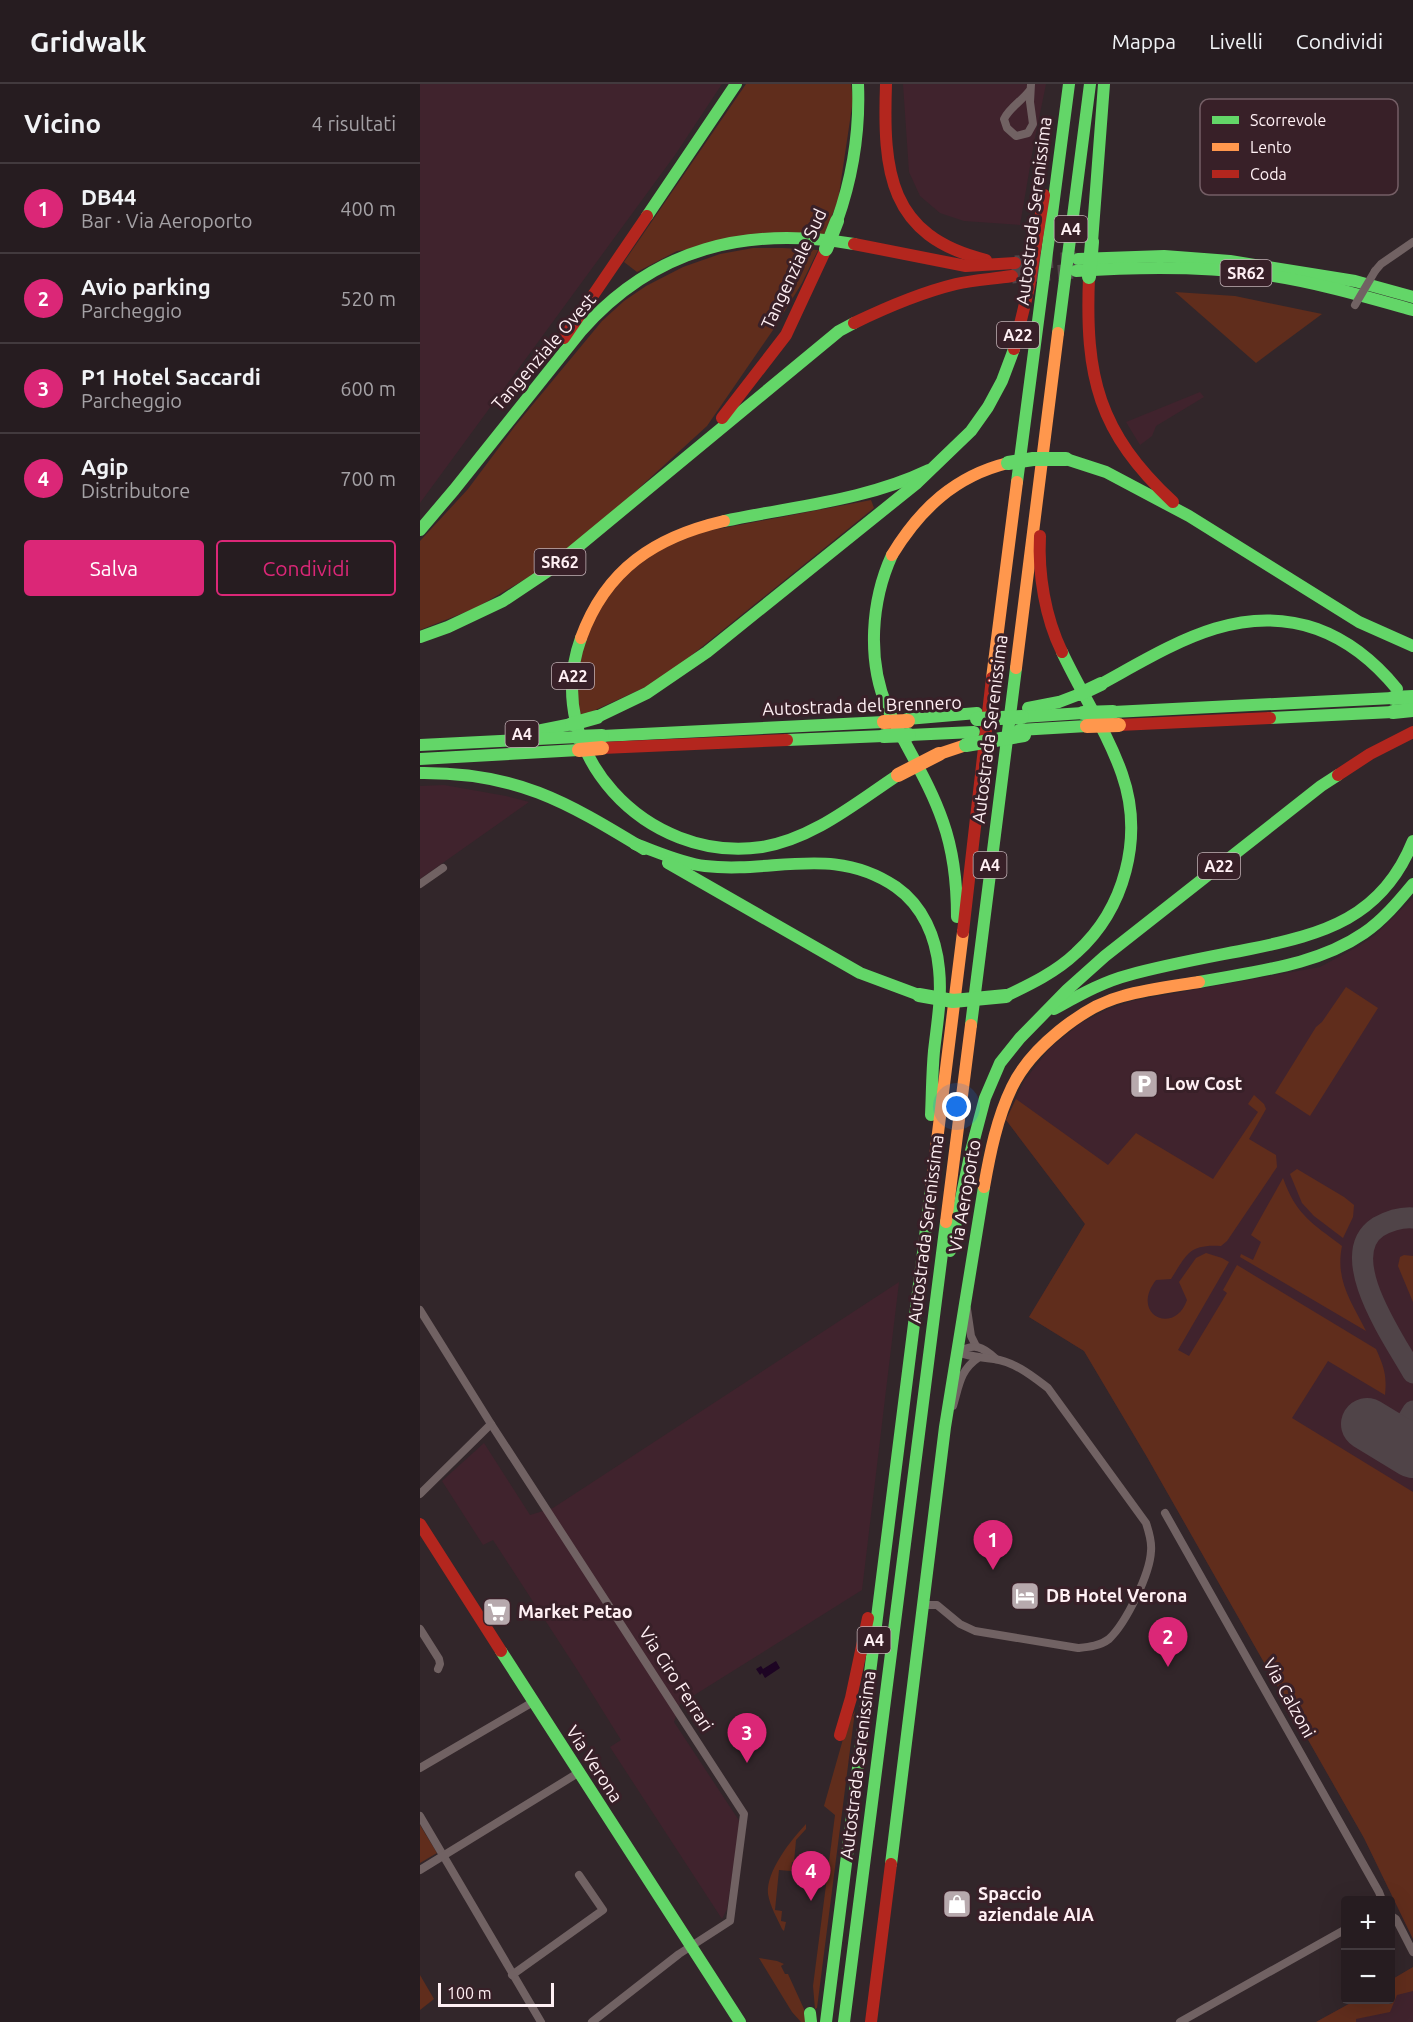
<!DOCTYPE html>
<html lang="it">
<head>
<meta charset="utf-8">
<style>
  body { margin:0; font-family:Ubuntu,sans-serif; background:#32292d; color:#f1f3f6 }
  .controls { position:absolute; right:18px; bottom:18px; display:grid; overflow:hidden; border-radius:6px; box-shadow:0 6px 24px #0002 }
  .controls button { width:54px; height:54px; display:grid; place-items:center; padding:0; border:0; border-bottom:2px solid #423a3e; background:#261c20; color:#f1f3f6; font:30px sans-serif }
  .scale { position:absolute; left:18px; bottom:15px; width:116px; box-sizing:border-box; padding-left:6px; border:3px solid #fff0f4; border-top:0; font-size:16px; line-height:21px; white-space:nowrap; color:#fff0f4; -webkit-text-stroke:4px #382028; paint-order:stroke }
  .you { position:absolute; left:537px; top:1023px; width:21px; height:21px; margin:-15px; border:4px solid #fff; border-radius:50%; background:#1a73e8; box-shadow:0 0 0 9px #1a73e833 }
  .badge { display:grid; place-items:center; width:39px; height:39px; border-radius:50%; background:#db2777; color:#fff; font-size:20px; font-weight:700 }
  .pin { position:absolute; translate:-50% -50px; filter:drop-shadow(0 2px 3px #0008) }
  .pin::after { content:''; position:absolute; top:32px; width:21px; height:18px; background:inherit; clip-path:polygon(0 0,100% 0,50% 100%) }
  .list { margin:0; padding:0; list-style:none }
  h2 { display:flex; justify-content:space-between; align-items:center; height:78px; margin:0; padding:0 24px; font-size:26px }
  h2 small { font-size:20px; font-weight:400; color:#a4a1a5 }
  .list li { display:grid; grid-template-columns:39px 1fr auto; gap:18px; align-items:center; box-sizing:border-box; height:90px; padding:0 24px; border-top:2px solid #423a3e }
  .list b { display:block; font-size:22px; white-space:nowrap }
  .list p { margin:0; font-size:20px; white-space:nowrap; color:#a4a1a5 }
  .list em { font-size:20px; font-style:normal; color:#a4a1a5 }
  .actions { display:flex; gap:12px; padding:18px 24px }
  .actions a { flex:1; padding:14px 0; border:2px solid #db2777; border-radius:6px; text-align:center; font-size:21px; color:#db2777 }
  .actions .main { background:#db2777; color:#fff }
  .map { position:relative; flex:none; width:993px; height:1938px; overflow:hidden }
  header { display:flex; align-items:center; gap:36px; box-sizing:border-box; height:84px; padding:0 30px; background:#261c20; border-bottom:2px solid #423a3e }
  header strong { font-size:28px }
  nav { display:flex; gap:33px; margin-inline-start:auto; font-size:21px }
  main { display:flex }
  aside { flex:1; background:#261c20 }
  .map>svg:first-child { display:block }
  .built { fill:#40232d }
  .green { fill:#602d1c }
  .water { fill:#1d0423 }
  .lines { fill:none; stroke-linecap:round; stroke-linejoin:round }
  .taxiway { stroke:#504448; stroke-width:21 }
  .runway { stroke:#504448; stroke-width:52 }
  .highway-tunnel { stroke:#514448; stroke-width:15; stroke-dasharray:15 8; stroke-linecap:butt }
  .street { stroke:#716263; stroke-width:8 }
  .fast { stroke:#63d668; stroke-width:12 }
  .slow { stroke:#ff974d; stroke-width:12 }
  .jam { stroke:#b3261e; stroke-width:12 }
  .street-bridge { stroke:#716263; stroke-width:8 }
  .fast-bridge { stroke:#63d668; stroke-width:14 }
  .slow-bridge { stroke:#ff974d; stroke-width:14 }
  .labels { text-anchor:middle; stroke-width:6; stroke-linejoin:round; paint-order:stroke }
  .shield { fill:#382028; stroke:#c3b2b7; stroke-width:1.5 }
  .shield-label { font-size:16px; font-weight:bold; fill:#fff0f4 }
  .street-label { font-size:18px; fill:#fff0f4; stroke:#382028 }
  .poi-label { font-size:18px; font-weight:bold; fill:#fff0f4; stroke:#382028; text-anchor:start }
  .key { fill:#382028; stroke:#745e65; stroke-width:1.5 }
  .key-label { font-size:16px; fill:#fff0f4 }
</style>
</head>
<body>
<header>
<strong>Gridwalk</strong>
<nav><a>Mappa</a><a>Livelli</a><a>Condividi</a></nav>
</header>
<main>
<aside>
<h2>Vicino<small>4 risultati</small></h2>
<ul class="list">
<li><span class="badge">1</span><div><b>DB44</b><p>Bar · Via Aeroporto</p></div><em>400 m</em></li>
<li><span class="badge">2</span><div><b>Avio parking</b><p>Parcheggio</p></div><em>520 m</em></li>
<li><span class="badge">3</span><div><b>P1 Hotel Saccardi</b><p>Parcheggio</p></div><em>600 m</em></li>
<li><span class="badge">4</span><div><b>Agip</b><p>Distributore</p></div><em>700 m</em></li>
</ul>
<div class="actions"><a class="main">Salva</a><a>Condividi</a></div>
</aside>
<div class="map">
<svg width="993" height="1938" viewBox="0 0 993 1938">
  <rect width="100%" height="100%" fill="#32262a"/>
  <g class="built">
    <path d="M0 0H302L255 71 0 419Z"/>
    <path d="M483 0H626L614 59 600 141 544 137 520 129 500 112 489 88Z"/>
    <path d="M780 308 784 313 736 342 732 352 720 361 706 338Z"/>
    <path d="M24 701 86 712 109 718 0 795V702Z"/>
    <path d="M993 814V1855L944 1754 727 1373 664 1267 609 1233 665 1140 586 1036 604 997 630 964 661 939 686 926 712 917 900 883 939 862 955 851Z"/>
    <path d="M479 1198 442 1506 260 1620 254 1638 320 1738 307 1825 302 1835 190 1663 201 1656 158 1587 73 1456 63 1461 22 1397 64 1359 110 1431 133 1424Z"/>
    <path d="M993 1883V1938H896L936 1916H970L971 1896Z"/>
  </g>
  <g class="green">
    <path d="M326 0H431L433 16 418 117 404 151 257 167 217 188 204 178Z"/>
    <path d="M333 164H363L398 166 382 199 353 246 287 342 171 448 114 490 56 524 0 546V457L48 405 95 342 182 237 204 217 226 202 263 183 300 170Z"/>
    <path d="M755 208 815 212 902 230 836 279Z"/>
    <path d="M451 416 454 424 241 596 160 633 157 612 163 559 190 506 230 470 282 448Z"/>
    <path d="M926 903 958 924 890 1032 855 1009 896 943 902 938Z"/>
    <path d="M834 1011 844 1020 846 1025 829 1055 856 1071 857 1083 807 1157 801 1162C769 1160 767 1170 751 1195L736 1196C709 1231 755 1252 767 1216L759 1198 776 1174 786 1169 802 1174 809 1178 758 1266 769 1272 807 1209 803 1206 817 1181 956 1265C964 1283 967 1291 965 1311L908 1277 872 1334 993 1408V1855L944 1754 727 1373 664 1267 609 1233 665 1140 586 1036 596 1015 688 1081 716 1049 793 1095 838 1028 828 1020Z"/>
    <path d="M877 1085 924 1113 934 1121 933 1133 923 1154 894 1132 882 1119 870 1090Z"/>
    <path d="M863 1094C876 1131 892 1139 922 1162 915 1196 931 1217 946 1247L820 1173 821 1170 833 1176 841 1158 831 1151Z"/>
    <path d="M984 1171 993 1172V1218L978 1182 980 1173Z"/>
    <path d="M435 1627 397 1924 395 1925 393 1902 415 1731 404 1722 427 1641Z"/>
    <path d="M386 1740V1745L376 1756 374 1778H372L371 1787 359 1786 355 1826 362 1827 361 1837 366 1838 364 1847 362 1845C357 1834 350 1822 348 1810 346 1787 371 1756 386 1740Z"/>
    <path d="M0 1741 17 1769 0 1779Z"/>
    <path d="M339 1874 357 1877 364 1880 361 1882 365 1890H368L384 1925 387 1938H381L372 1928Z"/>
    <path d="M993 1883V1907L977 1911 970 1928 936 1935V1938H896L936 1916H970L971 1896Z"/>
    <path d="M0 1891 14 1915 0 1926Z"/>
  </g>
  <path class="water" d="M356 1577 360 1584 345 1594 342 1589 340 1591 336 1585 341 1582 343 1585Z"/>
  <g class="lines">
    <g class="taxiway">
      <path d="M993 1134C980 1133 969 1137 958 1143 914 1172 976 1258 993 1289"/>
      <path d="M993 1368C978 1351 982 1345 993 1327"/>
    </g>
    <path class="runway" d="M947 1340 993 1368"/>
    <g class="highway-tunnel">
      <path d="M595 179 658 175"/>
      <path d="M592 192 656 187"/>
    </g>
    <g class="street">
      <path d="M610 6C602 17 590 23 584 35L587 44 596 52 608 49 613 40 610 18 611 0"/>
      <path d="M955 187 961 180 993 158"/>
      <path d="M0 800 23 784"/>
      <path d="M547 1225 551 1252 556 1262"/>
      <path d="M0 1226 71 1340 324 1730 310 1837 259 1870 172 1938"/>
      <path d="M537 1268C555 1259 562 1262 576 1275"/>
      <path d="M533 1322C539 1302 540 1286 558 1274"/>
      <path d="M0 1410 71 1340"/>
      <path d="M745 1429 959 1808 962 1816"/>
      <path d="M502 1521H517L540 1540 555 1547 658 1564C668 1563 680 1562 689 1555 706 1539 730 1490 731 1467 732 1458 729 1448 726 1439L628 1304C612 1292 595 1278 574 1275 561 1273 550 1273 537 1268"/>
      <path d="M0 1545 19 1575 20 1580 18 1585"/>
      <path d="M0 1684 113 1618"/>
      <path d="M0 1732 121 1938"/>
      <path d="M0 1786 158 1689"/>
      <path d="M970 1831 976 1835 993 1868"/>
      <path d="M92 1891 183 1826 159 1791"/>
      <path d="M760 1938 926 1845"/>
    </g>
    <g class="fast">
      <path d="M227 132 316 0"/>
      <path d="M417 137C433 92 440 48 438 0"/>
      <path d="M672 158 684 0"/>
      <path d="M658 175 744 172 810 177 935 197 993 213"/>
      <path d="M656 187C717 183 779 182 840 190 892 197 943 212 993 226"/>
      <path d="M638 249 670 0"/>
      <path d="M646 375 686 388 769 432 939 538 993 562"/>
      <path d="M597 398 649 0"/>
      <path d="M304 437C374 422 444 417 509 386"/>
      <path d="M0 446 34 406 161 247C235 163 327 142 434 160"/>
      <path d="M472 471C451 517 447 576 467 623 485 662 509 697 523 738 534 769 537 800 537 833"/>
      <path d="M0 553 28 543 83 517 131 485 419 247 434 239"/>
      <path d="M161 554C120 668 227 780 342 763 393 755 437 718 478 691"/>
      <path d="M681 600C749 563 817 517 897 545 930 557 955 578 977 605"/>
      <path d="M608 624 639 618 660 610"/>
      <path d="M693 628 973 614"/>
      <path d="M177 633 227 609 287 568 497 399 551 347 568 323 582 297 594 265"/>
      <path d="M602 633 663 629"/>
      <path d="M850 634 973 628"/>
      <path d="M487 635 557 629"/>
      <path d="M599 646 667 642"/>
      <path d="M117 647 152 640"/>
      <path d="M489 651 554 648"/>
      <path d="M182 652 464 638"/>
      <path d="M367 656 464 652"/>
      <path d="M0 661 157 653"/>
      <path d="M0 675 159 666"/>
      <path d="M0 689C96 688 145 717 224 765"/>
      <path d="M215 760C238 768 261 779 285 782 353 790 413 760 476 803 503 822 516 853 519 885 522 913 517 940 514 967 512 988 512 1010 511 1031"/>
      <path d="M248 779 440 889 499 911"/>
      <path d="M779 898C835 887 896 882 944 849 963 836 978 818 993 800"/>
      <path d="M586 912C611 900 636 888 656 869 705 825 724 753 702 690 687 647 661 609 642 568"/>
      <path d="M634 925C658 912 682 898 709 891 749 880 790 873 830 865 904 850 962 834 993 757"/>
      <path d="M551 941 596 584"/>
      <path d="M530 1167 551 1067 565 1014 580 979 600 954 647 906 685 872 901 702 918 691"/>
      <path d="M81 1567 320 1938"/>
      <path d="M471 1780 525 1343 564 1103"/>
      <path d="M390 1929 391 1938"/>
      <path d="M406 1938 511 1105"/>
      <path d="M424 1938 526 1138"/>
    </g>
    <g class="slow">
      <path d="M472 471C500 425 535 392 588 379"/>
      <path d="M161 554C186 485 235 453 304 437"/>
      <path d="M596 584 638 249"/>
      <path d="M572 594 597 398"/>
      <path d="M519 670 546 661"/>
      <path d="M564 1103C570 1069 577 1034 592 1003 610 965 663 922 703 912 728 905 754 902 779 898"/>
      <path d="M511 1105 543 848"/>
      <path d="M526 1138 551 941"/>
    </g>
    <g class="jam">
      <path d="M466 0C463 87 468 152 566 176"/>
      <path d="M434 160 546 182 595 179"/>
      <path d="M669 193C665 293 678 348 753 418"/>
      <path d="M434 239C467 223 499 209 536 200 554 196 573 195 592 192"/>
      <path d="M144 254 227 132"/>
      <path d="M594 265 609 203 624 111"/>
      <path d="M302 334 366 251 406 165"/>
      <path d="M620 452C618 490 625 533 642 568"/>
      <path d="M699 641 850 634"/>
      <path d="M182 664 367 656"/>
      <path d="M918 691 950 670 993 648"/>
      <path d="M543 848 572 594"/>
      <path d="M0 1440 81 1567"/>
      <path d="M420 1651 431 1614 448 1534"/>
      <path d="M451 1938 471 1780"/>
    </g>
    <path class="street-bridge" d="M935 221 955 187"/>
    <g class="fast-bridge">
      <path d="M406 165 417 137"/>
      <path d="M669 193 672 158"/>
      <path d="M588 379 613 375H646"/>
      <path d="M660 610 681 600"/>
      <path d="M973 614 993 613"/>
      <path d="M973 628 993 626"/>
      <path d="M663 629 693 628"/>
      <path d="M557 635 602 633"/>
      <path d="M152 640 177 633"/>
      <path d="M464 652 489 651"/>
      <path d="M157 653 182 652"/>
      <path d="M546 661 604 651"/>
      <path d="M499 911 533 917 586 912"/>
    </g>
    <g class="slow-bridge">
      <path d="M464 638 488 637"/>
      <path d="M667 642 699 641"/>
      <path d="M159 666 182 664"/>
      <path d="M478 691 519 670"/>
    </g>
  </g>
  <defs>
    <g id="parking-square" transform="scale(1.5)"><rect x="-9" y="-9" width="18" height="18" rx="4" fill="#b7a9ad" stroke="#382028"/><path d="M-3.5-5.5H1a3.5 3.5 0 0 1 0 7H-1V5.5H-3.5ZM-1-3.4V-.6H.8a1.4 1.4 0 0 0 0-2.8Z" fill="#fff"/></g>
    <g id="hotel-square" transform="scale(1.5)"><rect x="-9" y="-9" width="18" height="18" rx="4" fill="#b7a9ad" stroke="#382028"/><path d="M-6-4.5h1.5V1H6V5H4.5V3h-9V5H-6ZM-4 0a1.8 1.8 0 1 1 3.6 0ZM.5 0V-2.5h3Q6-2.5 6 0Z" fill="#fff"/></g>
    <g id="supermarket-square" transform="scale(1.5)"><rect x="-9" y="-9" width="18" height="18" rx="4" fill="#b7a9ad" stroke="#382028"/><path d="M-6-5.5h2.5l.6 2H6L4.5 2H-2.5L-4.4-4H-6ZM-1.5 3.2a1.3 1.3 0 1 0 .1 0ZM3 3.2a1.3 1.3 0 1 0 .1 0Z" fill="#fff"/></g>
    <g id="shop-square" transform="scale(1.5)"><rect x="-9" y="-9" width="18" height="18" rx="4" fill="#b7a9ad" stroke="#382028"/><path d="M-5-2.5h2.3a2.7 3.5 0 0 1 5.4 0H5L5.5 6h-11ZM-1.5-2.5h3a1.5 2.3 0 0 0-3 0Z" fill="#fff"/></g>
  </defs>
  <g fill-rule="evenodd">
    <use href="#parking-square" x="724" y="1000"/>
    <use href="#hotel-square" x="605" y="1512"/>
    <use href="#supermarket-square" x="77" y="1528"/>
    <use href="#shop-square" x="537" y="1820"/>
  </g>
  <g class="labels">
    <g class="shield">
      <rect x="634.5" y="132" width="33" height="26" rx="4.5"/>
      <rect x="800.5" y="176" width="51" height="26" rx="4.5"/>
      <rect x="577" y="238" width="42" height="26" rx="4.5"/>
      <rect x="114.5" y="465" width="51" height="26" rx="4.5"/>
      <rect x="132" y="579" width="42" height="26" rx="4.5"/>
      <rect x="85.5" y="637" width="33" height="26" rx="4.5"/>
      <rect x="553.5" y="768" width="33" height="26" rx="4.5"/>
      <rect x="778" y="769" width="42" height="26" rx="4.5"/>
      <rect x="437.5" y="1543" width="33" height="26" rx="4.5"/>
    </g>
    <g class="shield-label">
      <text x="651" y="151">A4</text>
      <text x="826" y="195">SR62</text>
      <text x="598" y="257">A22</text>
      <text x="140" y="484">SR62</text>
      <text x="153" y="598">A22</text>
      <text x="102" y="656">A4</text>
      <text x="570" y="787">A4</text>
      <text x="799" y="788">A22</text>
      <text x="454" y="1562">A4</text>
    </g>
    <g class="street-label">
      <text transform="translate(614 127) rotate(-83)" y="6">Autostrada Serenissima</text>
      <text transform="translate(374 185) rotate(-65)" y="6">Tangenziale Sud</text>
      <text transform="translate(124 268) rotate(-49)" y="6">Tangenziale Ovest</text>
      <text transform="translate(442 622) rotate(-2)" y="6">Autostrada del Brennero</text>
      <text transform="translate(570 645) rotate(-83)" y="6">Autostrada Serenissima</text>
      <text transform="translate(545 1112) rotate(-80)" y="6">Via Aeroporto</text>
      <text transform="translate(506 1145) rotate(-83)" y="6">Autostrada Serenissima</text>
      <text transform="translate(256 1595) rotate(57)" y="6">Via Ciro Ferrari</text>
      <text transform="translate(869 1614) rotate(61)" y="6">Via Calzoni</text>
      <text transform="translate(174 1680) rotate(57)" y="6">Via Verona</text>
      <text transform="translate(438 1681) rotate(-83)" y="6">Autostrada Serenissima</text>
    </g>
    <g class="poi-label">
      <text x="745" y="1006">Low Cost</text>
      <text x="626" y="1518">DB Hotel Verona</text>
      <text x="98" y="1534">Market Petao</text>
      <text x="558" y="1816">Spaccio<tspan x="558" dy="21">aziendale AIA</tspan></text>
    </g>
  </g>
  <rect x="780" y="15" width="198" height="96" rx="9" class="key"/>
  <rect x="792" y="32" width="27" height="8" fill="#63d668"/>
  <rect x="792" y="59" width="27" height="8" fill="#ff974d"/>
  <rect x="792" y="86" width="27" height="8" fill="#b3261e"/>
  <g class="key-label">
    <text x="830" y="42">Scorrevole</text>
    <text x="830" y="69">Lento</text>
    <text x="830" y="96">Coda</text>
  </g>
</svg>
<div class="controls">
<button>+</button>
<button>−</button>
</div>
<div class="scale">100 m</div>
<div class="you"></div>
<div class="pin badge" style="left:573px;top:1486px">1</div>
<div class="pin badge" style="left:748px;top:1583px">2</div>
<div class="pin badge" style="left:327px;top:1679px">3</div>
<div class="pin badge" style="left:391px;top:1817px">4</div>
</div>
</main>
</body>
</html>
